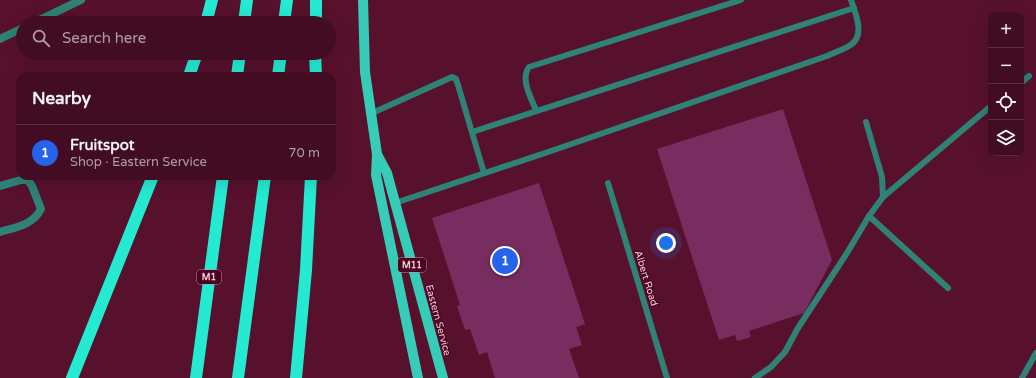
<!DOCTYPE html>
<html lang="en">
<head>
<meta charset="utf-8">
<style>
  body { margin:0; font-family:"Varela Round",sans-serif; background:#49162a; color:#f1f3f6 }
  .controls { position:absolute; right:12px; top:12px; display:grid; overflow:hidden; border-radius:8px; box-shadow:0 4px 16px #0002 }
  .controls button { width:36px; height:36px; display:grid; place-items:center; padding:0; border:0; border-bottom:1px solid #5a2d40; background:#420d22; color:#f1f3f6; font:20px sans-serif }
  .you { position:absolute; left:666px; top:243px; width:14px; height:14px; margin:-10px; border:3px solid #fff; border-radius:50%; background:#1a73e8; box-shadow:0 0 0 6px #1a73e833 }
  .badge { display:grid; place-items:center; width:26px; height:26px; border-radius:50%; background:#2563eb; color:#fff; font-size:13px; font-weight:700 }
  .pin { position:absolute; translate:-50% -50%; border:2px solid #fff; box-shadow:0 1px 4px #0006 }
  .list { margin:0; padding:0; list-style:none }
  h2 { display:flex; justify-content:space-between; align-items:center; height:52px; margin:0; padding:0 16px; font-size:17px }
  h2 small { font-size:13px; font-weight:400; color:#ae9ca5 }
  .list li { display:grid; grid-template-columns:26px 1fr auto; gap:12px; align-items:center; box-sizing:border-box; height:56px; padding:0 16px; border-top:1px solid #5a2d40 }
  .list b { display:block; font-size:15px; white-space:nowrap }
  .list p { margin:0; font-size:13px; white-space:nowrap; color:#ae9ca5 }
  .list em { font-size:13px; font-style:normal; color:#ae9ca5 }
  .icon { flex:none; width:22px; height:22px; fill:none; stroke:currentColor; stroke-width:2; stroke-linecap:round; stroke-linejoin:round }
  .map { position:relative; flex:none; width:1036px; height:378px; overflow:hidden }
  .search { position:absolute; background:#420d22; box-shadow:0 4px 16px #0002; left:16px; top:16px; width:320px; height:44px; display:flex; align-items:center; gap:10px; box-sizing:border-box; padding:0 14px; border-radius:22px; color:#ae9ca5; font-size:15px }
  .panel { position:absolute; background:#420d22; box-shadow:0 4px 16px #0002; left:16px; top:72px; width:320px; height:108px; border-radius:12px }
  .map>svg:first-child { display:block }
  .building { fill:#782d60 }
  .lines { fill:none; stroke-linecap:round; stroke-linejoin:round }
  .lane { stroke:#2e8276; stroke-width:6 }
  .street { stroke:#2e8276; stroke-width:8 }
  .primary { stroke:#37ccb8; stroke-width:10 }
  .highway { stroke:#24ead2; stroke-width:12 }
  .labels { text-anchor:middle; stroke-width:3; stroke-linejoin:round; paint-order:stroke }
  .shield { fill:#4c0423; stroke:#c590a1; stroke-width:1 }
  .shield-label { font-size:9px; font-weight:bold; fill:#f9ccd7 }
  .street-label { font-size:10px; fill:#f9ccd7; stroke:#4c0423 }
</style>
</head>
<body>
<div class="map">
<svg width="1036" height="378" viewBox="0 0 1036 378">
  <rect width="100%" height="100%" fill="#58112d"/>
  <g class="building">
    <path d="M783 109 832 260 804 313 749 331 751 337 737 341 735 335 719 340 657 149Z"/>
    <path d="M539 183 585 324 576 327 582 345 569 349 579 378H495L487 352 479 355 470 329 465 330 457 306 460 305 432 218Z"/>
  </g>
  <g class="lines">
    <g class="lane">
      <path d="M1021 83 1029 76"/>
      <path d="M536 110C531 98 520 79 529 67L741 0"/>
      <path d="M370 114 452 77 456 79 458 85 484 173"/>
      <path d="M472 132 854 8"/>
      <path d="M608 183 667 378"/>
      <path d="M883 197 991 106"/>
      <path d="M395 203 551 151 827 56C835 52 846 49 852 44 865 34 855 12 851 0"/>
      <path d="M869 216 948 288"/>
      <path d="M755 378 771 367 785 352 798 328 847 253 869 216 883 197 882 177 866 122"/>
      <path d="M1022 378 1036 353"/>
    </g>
    <g class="street">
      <path d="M33 23 81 0"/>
      <path d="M0 39 23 28"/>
      <path d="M0 186 21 180H28L32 186 41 209C33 225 16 227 0 232"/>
    </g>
    <g class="primary">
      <path d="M363 0 365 72 377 154 376 175 418 378"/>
      <path d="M378 156 387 173 443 378"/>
    </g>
    <g class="highway">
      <path d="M206 23 212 0"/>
      <path d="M244 23 247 0"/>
      <path d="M284 23 287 0"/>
      <path d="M316 23V0"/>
      <path d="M315 53 316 76"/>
      <path d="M189 76 197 53"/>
      <path d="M237 76 240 53"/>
      <path d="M278 76 281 53"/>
      <path d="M72 378 153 176"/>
      <path d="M196 378 223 176"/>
      <path d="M238 378 265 176"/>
      <path d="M296 378 306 270 311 176"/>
    </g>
  </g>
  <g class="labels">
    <g class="shield">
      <rect x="398" y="258" width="28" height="14" rx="3"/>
      <rect x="197" y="270" width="24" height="14" rx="3"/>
    </g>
    <g class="shield-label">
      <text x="412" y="268">M11</text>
      <text x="209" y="280">M1</text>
    </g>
    <g class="street-label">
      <text transform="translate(647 278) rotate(73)" y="4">Albert Road</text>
      <text transform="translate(439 320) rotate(75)" y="4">Eastern Service</text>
    </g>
  </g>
</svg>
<div class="controls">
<button>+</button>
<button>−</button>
<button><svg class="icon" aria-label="locate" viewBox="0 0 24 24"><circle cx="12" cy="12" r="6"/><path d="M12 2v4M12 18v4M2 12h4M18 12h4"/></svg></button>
<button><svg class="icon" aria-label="layers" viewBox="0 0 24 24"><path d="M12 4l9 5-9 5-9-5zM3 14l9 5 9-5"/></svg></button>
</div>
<div class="you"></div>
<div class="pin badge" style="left:505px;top:261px">1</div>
<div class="search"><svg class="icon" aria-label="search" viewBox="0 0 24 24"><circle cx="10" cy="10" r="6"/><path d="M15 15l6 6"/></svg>Search here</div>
<section class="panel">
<h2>Nearby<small></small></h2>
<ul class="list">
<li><span class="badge">1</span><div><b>Fruitspot</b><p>Shop · Eastern Service</p></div><em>70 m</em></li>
</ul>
</section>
</div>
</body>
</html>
